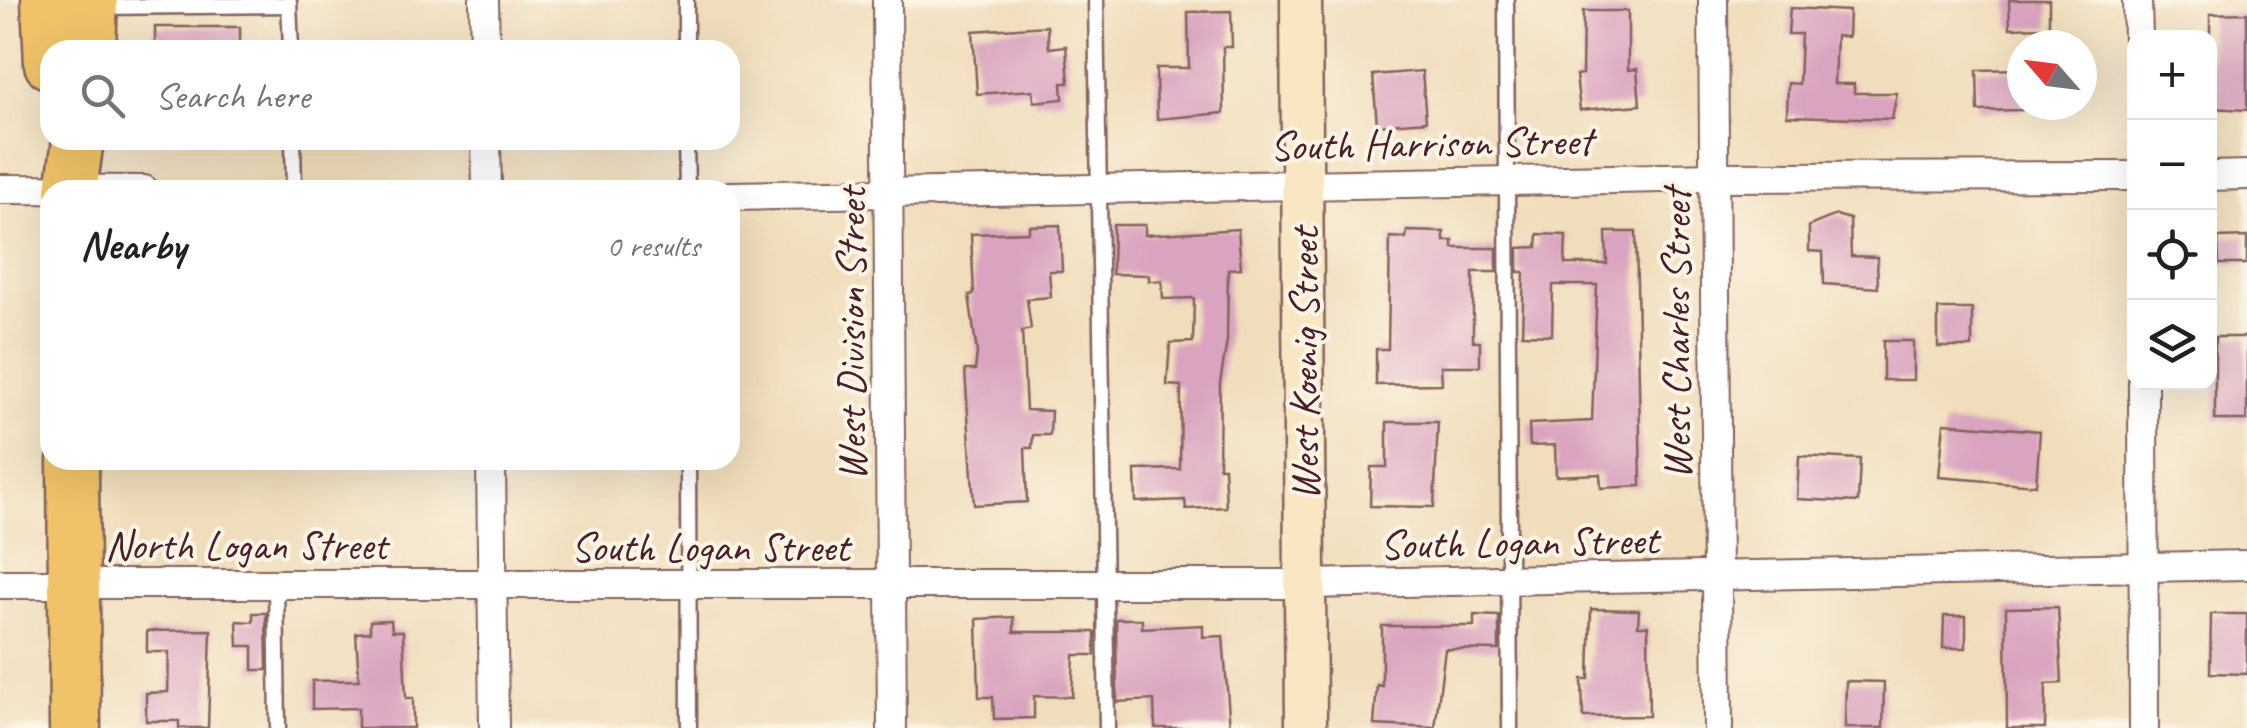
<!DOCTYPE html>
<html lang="en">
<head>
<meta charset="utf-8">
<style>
  body { margin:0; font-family:Caveat,sans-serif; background:#f2f2f2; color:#202124 }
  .controls { position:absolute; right:30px; top:30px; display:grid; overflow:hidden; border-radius:20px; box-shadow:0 10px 40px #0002 }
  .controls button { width:90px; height:90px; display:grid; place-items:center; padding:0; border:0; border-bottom:2px solid #e0e0e0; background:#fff; color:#202124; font:50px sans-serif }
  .compass { position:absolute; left:2007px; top:30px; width:90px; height:90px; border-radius:50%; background:#fff; box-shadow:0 10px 40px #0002; rotate:298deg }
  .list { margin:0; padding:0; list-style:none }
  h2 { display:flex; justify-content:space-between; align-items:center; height:130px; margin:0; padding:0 40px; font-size:42px }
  h2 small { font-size:32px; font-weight:400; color:#757577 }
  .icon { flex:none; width:55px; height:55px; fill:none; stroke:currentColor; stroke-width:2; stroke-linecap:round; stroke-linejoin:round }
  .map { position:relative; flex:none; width:2247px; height:728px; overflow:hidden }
  .search { position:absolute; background:#fff; box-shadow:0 10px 40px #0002; left:40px; top:40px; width:700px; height:110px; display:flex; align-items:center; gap:25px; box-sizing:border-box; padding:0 35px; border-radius:30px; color:#757577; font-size:38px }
  .panel { position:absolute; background:#fff; box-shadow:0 10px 40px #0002; left:40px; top:180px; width:700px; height:290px; border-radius:30px }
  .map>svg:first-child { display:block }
  .building { fill:#daa3bf }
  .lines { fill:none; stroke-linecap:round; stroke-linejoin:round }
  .lane-casing { stroke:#84625d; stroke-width:19 }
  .street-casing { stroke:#84625d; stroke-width:32 }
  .secondary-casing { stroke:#84625d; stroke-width:45 }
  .highway-casing { stroke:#84625d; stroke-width:55 }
  .lane { stroke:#fff; stroke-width:14 }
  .street { stroke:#fff; stroke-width:28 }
  .secondary { stroke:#f9e7c3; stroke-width:40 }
  .highway { stroke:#f0c369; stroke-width:50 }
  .labels { text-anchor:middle; stroke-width:8; stroke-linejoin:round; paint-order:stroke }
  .street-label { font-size:42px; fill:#4a1f2b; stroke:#fcf5e5 }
</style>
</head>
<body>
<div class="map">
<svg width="2247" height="728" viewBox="0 0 2247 728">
  <rect width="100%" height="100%" fill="#fcf5e5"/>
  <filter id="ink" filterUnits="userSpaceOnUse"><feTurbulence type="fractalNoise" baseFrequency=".01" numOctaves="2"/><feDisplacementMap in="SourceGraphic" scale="20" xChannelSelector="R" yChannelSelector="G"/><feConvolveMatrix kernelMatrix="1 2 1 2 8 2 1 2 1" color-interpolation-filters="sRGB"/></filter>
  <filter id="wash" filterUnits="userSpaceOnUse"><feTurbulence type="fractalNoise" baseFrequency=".0048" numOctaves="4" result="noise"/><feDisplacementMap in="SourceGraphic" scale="40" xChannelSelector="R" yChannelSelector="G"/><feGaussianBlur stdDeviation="2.25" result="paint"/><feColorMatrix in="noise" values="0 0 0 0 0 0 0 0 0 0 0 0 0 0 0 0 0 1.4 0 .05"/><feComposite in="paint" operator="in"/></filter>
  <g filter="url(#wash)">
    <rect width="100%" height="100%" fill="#f0ddbb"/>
    <g id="blocks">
      <g class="building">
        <path d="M2009 0H2049V27L2010 28Z"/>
        <path d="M1790 8 1849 11 1848 37 1836 36 1834 84H1854V93H1897L1892 119 1787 116 1788 83 1799 84 1801 34H1788Z"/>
        <path d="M1231 11 1232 47H1223L1224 113 1157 119 1156 68H1189L1188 12Z"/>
        <path d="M1583 11H1628V70L1637 69 1640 105 1580 110 1576 75 1582 74Z"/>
        <path d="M2247 13V110L2210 108V14Z"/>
        <path d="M1047 26 1049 48 1066 46 1069 83H1062L1063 99 1034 102 1033 90 977 94 973 31Z"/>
        <rect x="155" y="27" width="85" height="23"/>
        <path d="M2022 69V110L1978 111 1977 70Z"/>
        <path d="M1422 71 1426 121 1377 125 1373 75Z"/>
        <path d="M1836 215 1850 219 1851 256 1877 257 1878 288 1824 284 1823 252 1809 251V226Z"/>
        <path d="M1060 225 1062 271H1049L1051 297 1027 299 1031 329 1022 331 1026 410 1051 411 1050 435H1033L1032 448H1025L1027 502 974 505 965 370H975L977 353 969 295 974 294 971 234 1029 232V226Z"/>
        <path d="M1113 225H1145V235L1238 229 1241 268 1228 269 1227 341 1220 383 1219 467H1224L1226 507 1186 509 1185 500 1136 502 1135 470 1180 469 1181 386 1167 385 1170 343 1193 342 1194 298 1163 299 1162 281H1149V275L1112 274Z"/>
        <path d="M1407 231 1444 232V241H1453V248H1497V272H1473V341H1480V366H1441L1442 384 1376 385V349H1388L1390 237 1406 238Z"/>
        <path d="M1606 232H1636L1641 486 1601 488 1600 474 1556 476 1555 445 1530 446 1529 424 1592 421 1597 285H1553L1552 335 1522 334 1524 272H1518V248L1537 247 1538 234 1566 235 1565 264H1607Z"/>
        <path d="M2247 237V264H2219L2218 238Z"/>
        <rect x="1938" y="309" width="34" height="38"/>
        <rect x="2215" y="337" width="32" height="83"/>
        <rect x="1883" y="341" width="30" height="39"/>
        <path d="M1387 422H1438L1434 507 1370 506 1371 467H1387Z"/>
        <path d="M1944 423 2040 431 2036 485 1939 477Z"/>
        <path d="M1799 456 1860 459 1858 502 1797 499Z"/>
        <path d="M2058 607 2062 683 2046 684 2045 728H2007L2006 608Z"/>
        <path d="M1591 609 1639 610 1638 626H1648L1649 716 1583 717 1582 679H1589Z"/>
        <path d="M253 613H266L267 670H253V646H238L237 621 253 622Z"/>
        <path d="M2211 614H2247V674L2210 673Z"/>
        <path d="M1474 615 1499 616V650L1445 649 1435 728 1374 725 1377 685 1382 686V626H1474Z"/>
        <path d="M1944 616H1966V648H1943Z"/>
        <path d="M1014 617V632H1095V655H1074L1072 697 1034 696V718L994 719 993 697H979L977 619Z"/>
        <path d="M1116 619H1142V628L1203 625V637L1223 636 1230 728H1155L1154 700 1117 702Z"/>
        <path d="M391 620 392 631H403L406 698H413V728H358V708L312 709V681L359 680 356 633 370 632V621Z"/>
        <path d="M211 630 208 728H179V721H146V693L168 692 169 652H147V631Z"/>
        <path d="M1846 681 1884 682 1883 728H1845Z"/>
      </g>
    </g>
  </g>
  <g filter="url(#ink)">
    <use href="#blocks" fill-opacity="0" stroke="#84625d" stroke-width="2.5"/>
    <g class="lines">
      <g class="lane-casing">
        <g id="lane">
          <path d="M686 0V50"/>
          <path d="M1096 0 1107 728"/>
          <path d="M1506 0 1510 728"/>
          <path d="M289 1 291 50"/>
          <path d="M100 7 289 5"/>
          <path d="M293 140 294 190"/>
          <path d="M686 140 687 190"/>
          <path d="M688 460 689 728"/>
          <path d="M276 583 278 728"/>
        </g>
      </g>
      <g class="street-casing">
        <g id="street">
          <path d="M484 0 485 50"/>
          <path d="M887 0 892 728"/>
          <path d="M1713 0 1718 728"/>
          <path d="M2137 0 2138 38"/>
          <path d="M486 140 487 190"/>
          <path d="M2210 176 2247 175"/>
          <path d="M0 189 144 190"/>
          <path d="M730 196 1714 177 2134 176"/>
          <path d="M2143 382 2144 728"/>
          <path d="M491 460 494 728"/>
          <path d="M0 584H1304L2247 565"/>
        </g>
      </g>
      <g class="secondary-casing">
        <path id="secondary" d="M1301 0 1306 728"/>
      </g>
      <g class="highway-casing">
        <g id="highway">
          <path d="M47 0 50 64"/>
          <path d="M90 50 92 0"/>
          <path d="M71 190 78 140"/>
          <path d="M73 460 75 728"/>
        </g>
      </g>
      <use href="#lane" class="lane"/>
      <use href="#street" class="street"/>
      <use href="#secondary" class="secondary"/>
      <use href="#highway" class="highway"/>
    </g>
  </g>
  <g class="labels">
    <g class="street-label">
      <text transform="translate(1431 142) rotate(-1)" y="15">South Harrison Street</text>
      <text transform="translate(850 334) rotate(-90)" y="15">West Division Street</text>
      <text transform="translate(1675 334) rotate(-90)" y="15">West Charles Street</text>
      <text transform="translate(1303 364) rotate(-90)" y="15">West Koenig Street</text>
      <text transform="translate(1519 541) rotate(-1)" y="15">South Logan Street</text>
      <text x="246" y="559">North Logan Street</text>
      <text x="710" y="561">South Logan Street</text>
    </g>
  </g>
</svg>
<div class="controls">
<button>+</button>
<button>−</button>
<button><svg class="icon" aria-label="locate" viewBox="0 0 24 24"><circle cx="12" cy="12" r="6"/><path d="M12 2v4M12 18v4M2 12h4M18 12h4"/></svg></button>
<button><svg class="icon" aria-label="layers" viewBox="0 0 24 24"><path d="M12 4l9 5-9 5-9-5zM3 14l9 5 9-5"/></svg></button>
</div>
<svg class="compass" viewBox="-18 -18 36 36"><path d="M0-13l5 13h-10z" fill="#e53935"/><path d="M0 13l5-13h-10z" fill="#757577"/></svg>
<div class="search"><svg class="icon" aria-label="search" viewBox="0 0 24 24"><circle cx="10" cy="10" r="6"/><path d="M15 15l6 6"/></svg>Search here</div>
<section class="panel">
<h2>Nearby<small>0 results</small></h2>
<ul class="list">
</ul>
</section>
</div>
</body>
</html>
